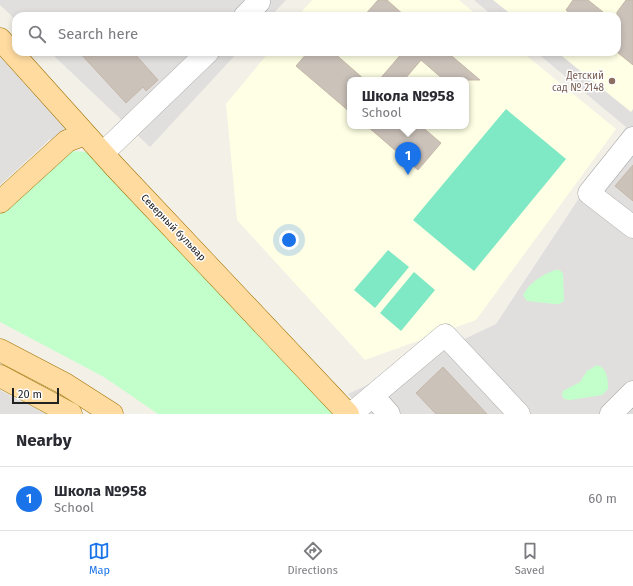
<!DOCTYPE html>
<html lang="en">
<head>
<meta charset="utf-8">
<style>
  body { margin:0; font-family:"Fira Sans",sans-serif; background:#f2f2f3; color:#2b2b33 }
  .scale { position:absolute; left:12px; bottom:10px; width:47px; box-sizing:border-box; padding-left:4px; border:2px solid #222; border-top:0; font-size:11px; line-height:14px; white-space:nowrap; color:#222; -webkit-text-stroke:3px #fff; paint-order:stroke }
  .you { position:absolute; left:289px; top:240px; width:14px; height:14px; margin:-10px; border:3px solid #fff; border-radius:50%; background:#1a73e8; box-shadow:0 0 0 6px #1a73e833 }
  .badge { display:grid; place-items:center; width:26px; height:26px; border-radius:50%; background:#1a73e8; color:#fff; font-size:13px; font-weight:700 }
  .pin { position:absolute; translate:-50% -33px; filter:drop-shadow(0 1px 2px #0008) }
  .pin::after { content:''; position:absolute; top:21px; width:14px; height:12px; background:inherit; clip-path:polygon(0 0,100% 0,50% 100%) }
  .popup { position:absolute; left:347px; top:77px; width:122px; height:52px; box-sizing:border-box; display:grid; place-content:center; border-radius:8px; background:#fff; filter:drop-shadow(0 1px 3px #0005); font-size:13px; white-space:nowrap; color:#7c7c81 }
  .popup b { font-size:15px; color:#2b2b33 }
  .popup::after { content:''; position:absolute; left:50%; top:100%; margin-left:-8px; border:8px solid transparent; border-top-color:#fff }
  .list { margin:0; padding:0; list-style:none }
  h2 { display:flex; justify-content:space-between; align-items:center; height:52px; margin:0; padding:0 16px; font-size:17px }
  h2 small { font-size:13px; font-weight:400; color:#7c7c81 }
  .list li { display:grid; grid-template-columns:26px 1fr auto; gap:12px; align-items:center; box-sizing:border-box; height:64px; padding:0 16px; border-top:1px solid #e1e1e2 }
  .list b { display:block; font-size:15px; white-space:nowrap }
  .list p { margin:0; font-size:13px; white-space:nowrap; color:#7c7c81 }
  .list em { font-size:13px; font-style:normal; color:#7c7c81 }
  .icon { flex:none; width:22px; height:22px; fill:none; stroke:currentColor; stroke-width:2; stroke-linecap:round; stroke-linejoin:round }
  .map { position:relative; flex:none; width:633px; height:414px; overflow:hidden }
  .search { position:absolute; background:#fff; box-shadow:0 2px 6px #0003; left:12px; right:12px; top:12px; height:44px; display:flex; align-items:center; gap:10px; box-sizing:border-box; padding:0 14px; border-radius:12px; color:#7c7c81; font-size:15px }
  .sheet { height:116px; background:#fff }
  nav { display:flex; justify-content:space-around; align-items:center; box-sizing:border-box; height:56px; border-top:1px solid #e1e1e2; background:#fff; font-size:11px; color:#7c7c81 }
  nav a { display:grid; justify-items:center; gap:2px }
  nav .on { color:#1a73e8 }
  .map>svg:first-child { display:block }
  .residential { fill:#e0dfde }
  .education { fill:#feffe4; fill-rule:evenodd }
  .park { fill:#c2ffcb }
  .pitch { fill:#7fe8c5 }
  .building { fill:#cbc2ba; stroke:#c6b7a8 }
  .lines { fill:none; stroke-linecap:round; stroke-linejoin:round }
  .minor-casing { stroke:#a9a9a9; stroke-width:23 }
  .major-casing { stroke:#9f7300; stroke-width:23 }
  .minor { stroke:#fff; stroke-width:22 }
  .major { stroke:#ffdba0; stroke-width:22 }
  .education-dot { fill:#8d6e63; stroke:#fff; stroke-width:1.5 }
  .labels { text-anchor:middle; stroke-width:3; stroke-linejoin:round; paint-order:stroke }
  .education-label { font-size:10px; fill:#785e54; stroke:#fff; text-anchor:end }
  .street-label { font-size:10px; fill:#222; stroke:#fff }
</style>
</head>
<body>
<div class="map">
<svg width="633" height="414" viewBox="0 0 633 414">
  <rect width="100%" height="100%" fill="#f3f0e8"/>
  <g class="residential">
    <path d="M0 0H286L271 16H16V20L0 5Z"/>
    <path d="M474 0H633V414H365L348 394 496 324 626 127 536 52H617V16H493Z"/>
    <path d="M50 52H238L150 147Z"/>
    <path d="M0 56 44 103 76 127 55 143 50 139 0 185Z"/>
    <path d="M0 390 46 414H0Z"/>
  </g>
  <g class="education">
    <path d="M312 0H459L478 16H298Z"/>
    <path d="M493 0H633V109L631 112 557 52H617V16H513Z"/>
    <path d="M269 52H522L616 129 476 320 365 360 237 220 226 104ZM350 80H466V126H350Z"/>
  </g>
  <g class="park">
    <path d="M70 151 89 152 336 414H158L104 377 0 322V213Z"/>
    <path d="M555 270H560L563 274 564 301 559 304H555L527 301 523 295C530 282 542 275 555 270Z"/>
    <path d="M597 365C607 368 608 379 608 389L602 395 570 400 564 399 562 395 563 391 580 382 587 371Z"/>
  </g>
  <g class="pitch">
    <path d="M506 109 566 159 474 271 413 220Z"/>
    <path d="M388 250 409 267 375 308 354 290Z"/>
    <path d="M414 272 435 290 401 331 380 313Z"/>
  </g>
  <g class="building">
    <path d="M378 0H387L405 16H364Z"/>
    <path d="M573 0H588L608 16H573L566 10Z"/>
    <path d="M626 0H633V65L617 52V12Z"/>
    <path d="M79 52H133L158 80 146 91 143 87 126 103Z"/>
    <path d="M308 52H333L365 80H350V112L296 66Z"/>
    <path d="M403 52H447L480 80H444L421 60 404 80H379Z"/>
    <path d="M367 126H421L441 143 418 170Z"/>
    <path d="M633 165V201L615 186Z"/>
    <path d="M443 367 487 414H436L416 393Z"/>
  </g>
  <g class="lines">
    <g class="minor-casing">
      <g id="minor">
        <path d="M245 16 259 2 256 0"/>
        <path d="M633 138 589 193 633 227"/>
        <path d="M103 153 208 52"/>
        <path d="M373 396 389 414"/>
        <path d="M351 414 445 335 519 414"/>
        <path d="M611 414 633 392"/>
      </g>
    </g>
    <g class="major-casing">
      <g id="major">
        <path d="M0 39 115 167 348 414"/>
        <path d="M0 202 67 141 85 134"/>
        <path d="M0 350 65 384 112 414"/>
        <path d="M0 376 71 414"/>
      </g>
    </g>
    <use href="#minor" class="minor"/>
    <use href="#major" class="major"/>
  </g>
  <circle class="education-dot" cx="612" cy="81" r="4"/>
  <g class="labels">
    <g class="education-label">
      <text x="604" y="79">Детский<tspan x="604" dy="12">сад № 2148</tspan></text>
    </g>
    <g class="street-label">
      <text transform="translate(174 227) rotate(46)" y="4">Северный бульвар</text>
    </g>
  </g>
</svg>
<div class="scale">20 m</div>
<div class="you"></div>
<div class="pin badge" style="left:408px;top:175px">1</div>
<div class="popup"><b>Школа №958</b>School</div>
<div class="search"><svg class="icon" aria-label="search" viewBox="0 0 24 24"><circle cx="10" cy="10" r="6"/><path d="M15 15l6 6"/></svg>Search here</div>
</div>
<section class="sheet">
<h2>Nearby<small></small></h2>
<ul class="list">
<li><span class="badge">1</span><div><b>Школа №958</b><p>School</p></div><em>60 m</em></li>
</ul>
</section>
<nav>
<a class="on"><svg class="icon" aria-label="map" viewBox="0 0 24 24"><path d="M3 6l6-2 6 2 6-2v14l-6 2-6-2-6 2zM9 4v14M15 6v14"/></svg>Map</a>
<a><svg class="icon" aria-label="directions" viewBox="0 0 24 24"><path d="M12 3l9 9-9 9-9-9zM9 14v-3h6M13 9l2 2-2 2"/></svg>Directions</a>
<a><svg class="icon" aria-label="saved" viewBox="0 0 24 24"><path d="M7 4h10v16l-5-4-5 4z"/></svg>Saved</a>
</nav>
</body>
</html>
